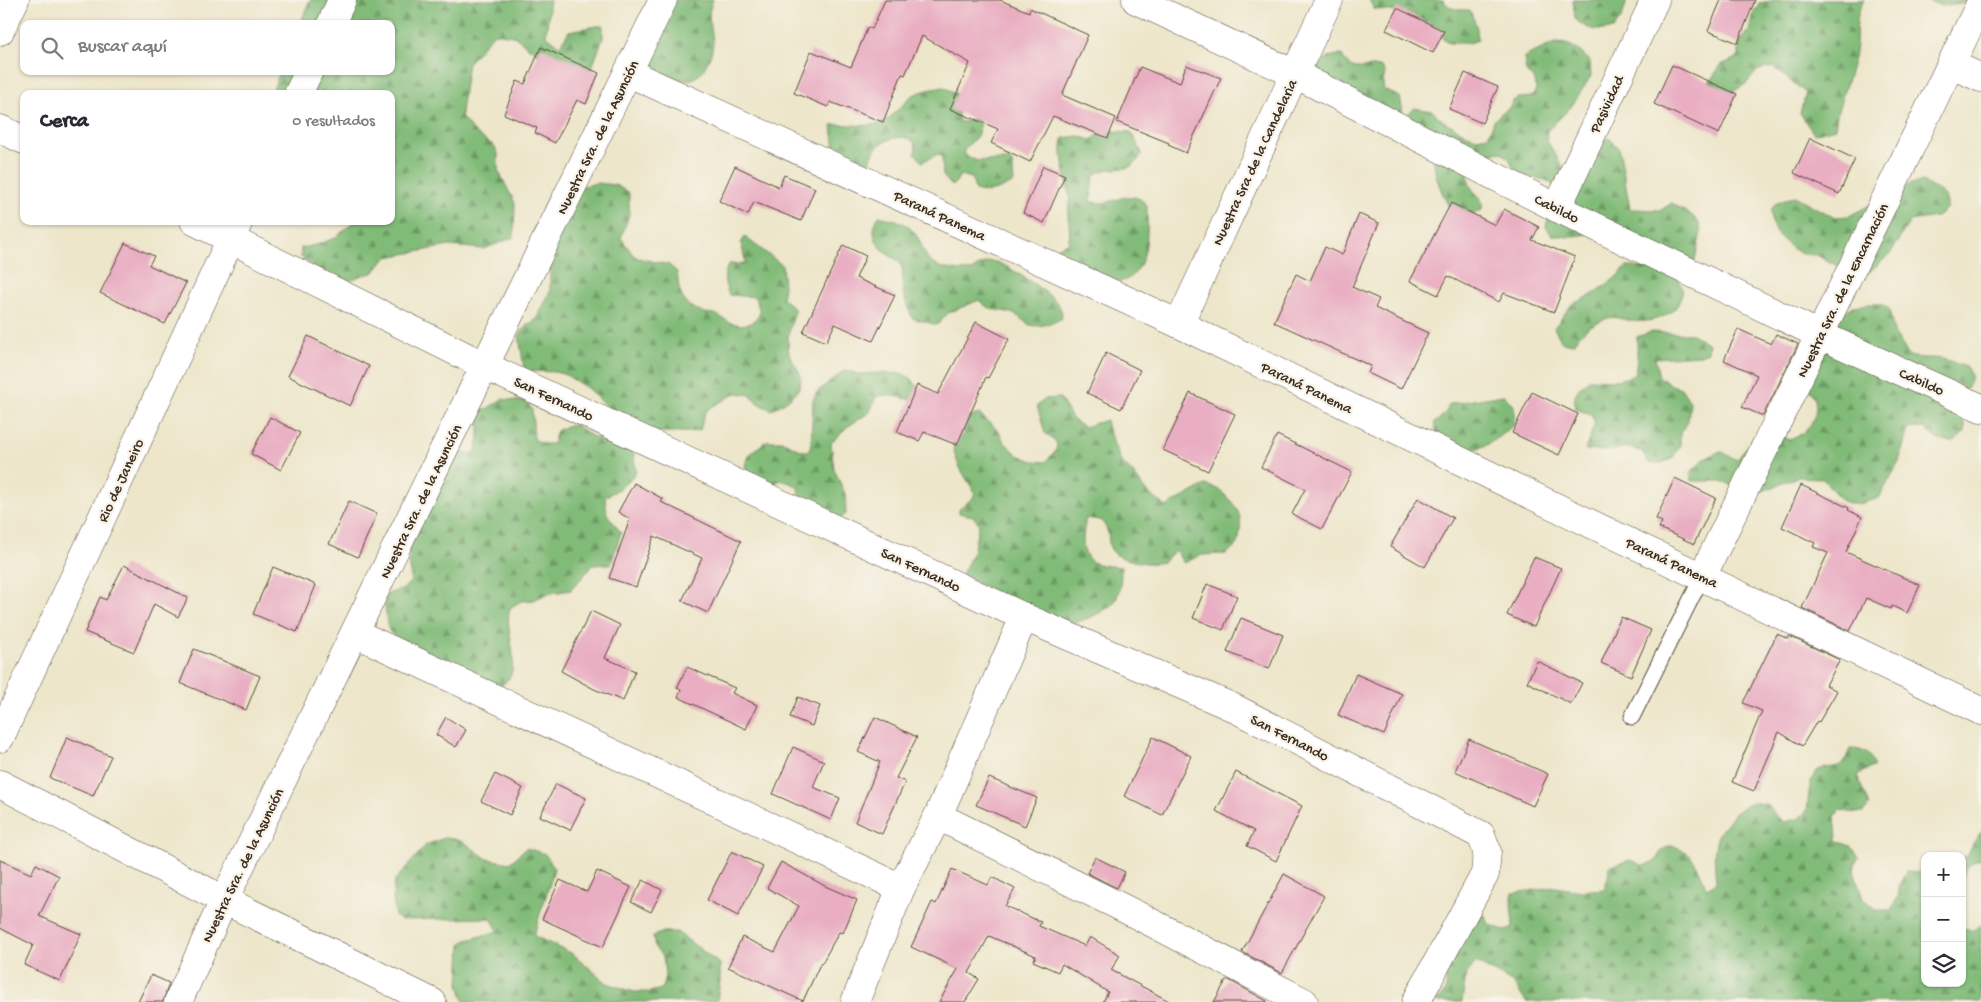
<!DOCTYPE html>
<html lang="es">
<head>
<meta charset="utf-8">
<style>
  body { margin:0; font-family:"Gochi Hand",sans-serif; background:#f7f7f7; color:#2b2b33 }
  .controls { position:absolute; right:15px; bottom:15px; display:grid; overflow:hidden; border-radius:10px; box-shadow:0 1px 4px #0004 }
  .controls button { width:45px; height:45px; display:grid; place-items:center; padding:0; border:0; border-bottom:1px solid #e1e1e2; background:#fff; color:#2b2b33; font:25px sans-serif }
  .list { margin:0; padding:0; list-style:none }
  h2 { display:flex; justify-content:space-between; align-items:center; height:65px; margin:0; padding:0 20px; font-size:21px }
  h2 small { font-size:16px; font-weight:400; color:#7c7c81 }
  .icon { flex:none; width:28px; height:28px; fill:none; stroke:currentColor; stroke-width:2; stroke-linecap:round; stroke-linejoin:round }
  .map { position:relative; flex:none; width:1981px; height:1002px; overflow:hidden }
  .search { position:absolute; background:#fff; box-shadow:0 1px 4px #0004; left:20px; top:20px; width:375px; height:55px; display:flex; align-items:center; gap:12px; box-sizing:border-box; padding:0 18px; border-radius:10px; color:#7c7c81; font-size:19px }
  .panel { position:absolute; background:#fff; box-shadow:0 1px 4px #0004; left:20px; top:90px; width:375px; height:135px; border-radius:10px }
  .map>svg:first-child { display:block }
  .forest { fill:url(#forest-firs); stroke:#5e724b }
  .building { fill:#e9aec2 }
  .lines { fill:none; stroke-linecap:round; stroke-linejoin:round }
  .lane-casing { stroke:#564638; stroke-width:17 }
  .street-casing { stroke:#564638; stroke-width:29 }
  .secondary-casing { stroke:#564638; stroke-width:29 }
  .lane { stroke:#fff; stroke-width:15 }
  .street { stroke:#fff; stroke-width:28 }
  .secondary { stroke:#fff; stroke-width:28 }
  .labels { text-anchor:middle; stroke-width:4.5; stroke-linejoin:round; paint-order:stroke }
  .street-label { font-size:15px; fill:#3b2a1e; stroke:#f7f3e8 }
</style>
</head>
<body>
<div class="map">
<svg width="1981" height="1002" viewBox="0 0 1981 1002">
  <defs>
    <pattern id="forest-firs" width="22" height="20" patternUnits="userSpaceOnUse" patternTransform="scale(1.25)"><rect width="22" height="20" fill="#81bb78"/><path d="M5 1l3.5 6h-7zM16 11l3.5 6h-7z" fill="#6b9862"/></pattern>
  </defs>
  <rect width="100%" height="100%" fill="#f7f3e8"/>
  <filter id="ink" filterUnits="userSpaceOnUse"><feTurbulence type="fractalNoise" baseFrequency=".02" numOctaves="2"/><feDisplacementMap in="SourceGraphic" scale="10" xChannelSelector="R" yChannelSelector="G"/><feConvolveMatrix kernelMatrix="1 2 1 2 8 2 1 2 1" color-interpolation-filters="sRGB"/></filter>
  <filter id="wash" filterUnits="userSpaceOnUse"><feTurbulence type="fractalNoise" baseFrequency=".0096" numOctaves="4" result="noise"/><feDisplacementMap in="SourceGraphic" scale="20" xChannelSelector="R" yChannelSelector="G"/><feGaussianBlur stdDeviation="1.12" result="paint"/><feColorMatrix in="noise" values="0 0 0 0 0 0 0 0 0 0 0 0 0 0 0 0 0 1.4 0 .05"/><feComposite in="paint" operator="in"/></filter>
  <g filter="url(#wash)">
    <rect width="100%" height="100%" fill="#ede6ca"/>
    <g class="forest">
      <path d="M310 0H550L546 35 560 46 569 31 603 25V38L590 73 540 56 514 36 494 33 468 63 461 112 462 118 476 134 493 145 498 153V170L515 203 514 237 484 249 449 246 387 257 373 273 362 275 350 281 342 280 314 267 301 257V248L316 245 335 238 355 221H391V94H274L273 90 280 71H391V24H300Z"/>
      <path d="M666 0H713C705 17 712 25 713 42 713 51 709 59 705 67 690 94 664 72 645 63L666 21 673 15Z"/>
      <path d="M1369 0H1443C1450 10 1458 10 1470 10L1477 28 1478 40 1469 43H1449L1413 14 1374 9Z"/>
      <path d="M1573 0H1627L1622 17 1613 29C1595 31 1589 31 1575 19Z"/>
      <path d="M1776 0H1864C1855 14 1857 29 1856 45 1853 74 1838 99 1835 128L1814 134 1800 113 1806 93 1773 67 1758 70 1747 83 1719 101 1707 85 1721 65 1739 57V43L1749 31 1752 16 1759 3Z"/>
      <path d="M1927 0H1970L1969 2 1941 6Z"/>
      <path d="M1555 43C1573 43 1577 49 1590 61L1591 76 1571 107 1547 131V141L1566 172 1593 143 1609 138 1619 148 1630 209 1661 210 1672 203 1694 217 1699 223 1701 232 1694 265 1679 281C1684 289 1683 293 1679 302 1672 318 1648 323 1632 321 1623 320 1615 315 1605 319 1591 324 1581 332 1573 344L1562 342 1554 328 1571 305 1592 295 1614 279 1627 267 1652 268 1595 233 1568 237 1552 235 1546 227 1550 209 1561 190 1546 180 1530 177 1514 171 1510 160 1502 152 1472 156C1470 166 1465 177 1471 187 1477 198 1483 193 1482 210 1470 216 1460 213 1449 207 1442 192 1434 177 1434 160L1405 117 1414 108 1432 111 1447 124 1451 125 1467 135 1477 138 1488 136 1494 121 1500 114 1509 108 1513 101 1518 98 1532 97 1536 90 1535 80 1526 72 1524 57Z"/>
      <path d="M1338 55H1342C1352 76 1364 65 1382 67L1385 72 1383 84 1384 90 1400 97 1403 112 1397 118 1320 81 1317 68 1328 57Z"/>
      <path d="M943 87 956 93 959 122C966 122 970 119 977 119L980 127 977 136 964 150 965 155 977 161 1009 160 1012 163 1014 182C1000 189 990 195 975 190L972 178 960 175 956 182 952 186 943 176 942 158 938 154 922 162 915 153 916 146C909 132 888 137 877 147 874 150 872 157 870 162L858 164 842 157 835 150 832 125C849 123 866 129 883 122 892 118 896 109 904 104 911 91 930 90 943 87Z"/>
      <path d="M1113 131 1131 132 1142 153C1130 179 1112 161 1094 176L1091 201C1112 210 1128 184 1147 205 1147 228 1150 260 1131 277 1123 283 1109 283 1100 285L1048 256 1056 248 1068 243C1071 232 1069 228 1068 216 1068 208 1071 200 1069 193 1066 175 1059 156 1063 138L1079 136 1091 140 1100 134Z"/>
      <path d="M1923 182C1936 191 1948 190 1947 208L1936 217 1910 221 1890 254 1867 274H1858L1846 270 1816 255 1802 254 1791 248 1775 232 1772 223 1771 210 1775 204 1795 196 1829 215 1836 217 1849 216 1910 184Z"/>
      <path d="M597 183 615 185 629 193V215L621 238 633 255 638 258 669 265 677 272 679 288 682 297 689 306 704 313 715 314 731 323 741 325 752 323 760 313 756 297 729 295C724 283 722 275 729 264H746L741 243 745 237 782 265 784 287 782 298 793 307 795 312C790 327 786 337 789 353 791 361 798 367 800 374 805 392 784 403 771 410L756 402 750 395 736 393 710 408 705 413 700 430 690 432H646L643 424 613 412 587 388 566 375 555 372 529 371 524 368 519 336 527 325 537 319 550 291V265L548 258 539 252 533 230 548 197 552 193Z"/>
      <path d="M879 216C890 219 903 220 911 229 920 237 922 249 928 259 936 270 959 271 971 271 979 266 986 260 996 262 1006 264 1051 294 1057 303 1061 308 1062 312 1062 318 1054 323 1038 329 1028 324 1022 320 1018 315 1011 313 998 309 990 312 979 300L948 313 937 325 912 318C909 309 905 300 903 292 901 283 905 274 901 265 898 259 894 259 889 255 875 245 869 231 879 216Z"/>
      <path d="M1870 304H1880L1889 309 1894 332 1909 356C1920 359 1931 357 1942 359 1951 360 1957 365 1966 367L1971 375 1968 387 1961 390C1961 397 1960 405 1961 411 1965 429 1972 429 1953 442L1938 440 1924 428 1908 429 1899 462 1879 498C1841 511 1846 503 1822 478L1797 477 1761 492H1750L1721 481H1692L1691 472 1703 460 1720 451 1737 460 1753 438 1769 427 1789 440C1806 435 1819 419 1815 400 1814 393 1808 388 1804 383L1840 316 1852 306Z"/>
      <path d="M1651 332 1692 334 1709 344 1708 352 1700 355 1655 358 1659 377 1671 385 1681 388 1690 402 1688 421 1680 433V445L1672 459 1661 463H1649L1642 451 1626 447 1609 451 1585 450 1595 423 1591 414 1575 409C1573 391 1577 390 1590 379L1618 380 1635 375 1637 359V337Z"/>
      <path d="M845 370 858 374 881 373 903 374 912 379 921 393 915 400C901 399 891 392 876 397L870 412 847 427 831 443 834 469 845 494 846 514 835 523 802 499 797 486 782 480C778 481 772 485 768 485 754 485 738 470 749 456 753 450 761 446 766 441H781L803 451H808L811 445 813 400 817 392Z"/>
      <path d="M1504 395 1514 407V424C1499 440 1477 454 1455 450 1450 449 1444 446 1440 444L1434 423C1440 419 1448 412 1449 404Z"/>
      <path d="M1060 398 1073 420 1084 427 1106 420 1108 429 1121 462 1133 473 1146 491 1166 507 1205 485C1218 488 1220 490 1229 499 1244 515 1241 524 1238 544L1226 554 1201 555 1184 563 1175 550C1172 553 1168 559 1164 561 1155 567 1119 560 1113 552 1107 546 1110 537 1107 530 1106 527 1103 523 1101 520L1086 518C1083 532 1078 558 1097 564 1104 566 1113 566 1121 567 1121 579 1121 590 1115 601 1108 612 1078 623 1066 625L961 576 973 553 979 524 973 516 959 513V509L973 498 975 492C959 468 952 457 952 428L958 421 979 414 999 431 1004 442 1018 455 1033 461 1045 462 1056 451 1057 443 1045 433 1037 406 1045 399Z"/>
      <path d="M502 399 527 402 532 410 534 439 544 444H553L557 431 566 426 575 425 595 438 610 439 633 446 636 473 622 487 605 497 607 514 621 533 611 564 593 565 571 590 546 594 534 600 521 601 510 608C504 628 517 650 512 671 511 679 502 685 497 689L401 642C388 632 387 630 386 614 385 605 383 602 387 594L403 589 411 581 408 540 450 464 459 453H474L479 440V414Z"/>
      <path d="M1850 749C1863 749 1871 753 1874 766L1857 775 1869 806 1863 813 1848 812 1840 810 1835 816 1837 839 1839 842 1851 846 1859 856 1856 861 1854 871 1863 899 1877 910H1891L1898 897 1900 883 1906 872 1920 873 1925 877V983H1962V925L1963 929 1973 931 1981 925V1002H1526L1513 983 1476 962 1466 975 1462 1002H1420C1425 1001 1432 1001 1436 1000 1452 993 1446 973 1440 962L1472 912 1484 914 1489 924 1506 931 1513 928C1513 915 1509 905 1513 893L1555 887 1582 891 1604 889 1608 878 1609 867 1630 860 1644 866 1656 861 1660 853 1668 846C1691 846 1700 869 1706 888L1716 883C1715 870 1713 856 1716 843 1718 829 1738 807 1751 803 1755 802 1762 804 1767 804L1776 816 1784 822 1798 819 1807 811C1809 798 1808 782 1816 772 1822 765 1835 770 1843 763 1846 760 1848 753 1850 749Z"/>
      <path d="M1981 832V859C1969 863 1966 867 1962 879V860L1964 857H1967L1974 842Z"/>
      <path d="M447 837 464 842 487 859 510 863 526 848 545 854 554 868C549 891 539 913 534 936L573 954 607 983 634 992H649L662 989 665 975 663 957 655 948 653 936 664 932H677L720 964V982L717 1000 715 1002H464L459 984 461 945 464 941 498 931 491 918 401 920 395 916 393 897 395 880 426 845Z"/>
    </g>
    <g id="blocks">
      <g class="building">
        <path d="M885 0H1000L1029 12 1030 8 1088 35 1062 95 1116 118 1108 138 1053 116 1030 162 991 143 998 129 950 109 970 63 922 36 905 75 902 74 883 122 830 102 828 107 794 93 811 51 851 67 868 27 872 29Z"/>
        <path d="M1721 0H1755L1738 43 1708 31Z"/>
        <path d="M1397 8 1444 31 1433 53 1386 30Z"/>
        <path d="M541 47 599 73 586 104 577 100 555 143 535 133 537 128 504 114 517 81 525 84Z"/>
        <path d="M1186 65 1221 78 1186 153 1168 145 1169 143 1117 122 1140 67 1180 83Z"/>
        <path d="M1672 65 1737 94 1719 134 1654 104Z"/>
        <path d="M1465 73 1498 87 1482 123 1449 109Z"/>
        <path d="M1810 138 1855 159 1839 194 1794 173Z"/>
        <path d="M735 166 779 187 784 175 815 188 801 221 754 202 748 215 719 201Z"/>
        <path d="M1043 166 1065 175 1044 223 1023 213Z"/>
        <path d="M1451 203 1495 225 1504 209 1539 227 1532 240 1575 257 1554 312 1504 293 1499 302 1448 276 1438 295 1410 281Z"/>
        <path d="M1359 214 1379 223 1352 287 1379 299 1375 308 1428 333 1401 389 1368 373 1371 366 1274 322 1296 274 1310 281 1325 247 1342 255Z"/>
        <path d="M125 243 154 256 149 265 186 283 165 324 100 293Z"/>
        <path d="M843 245 866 256 856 278 895 295 873 341 835 324 826 342 803 332Z"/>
        <path d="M976 322 1009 339 988 378 986 377 957 445 924 432 919 441 897 432 917 385 938 394Z"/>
        <path d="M1738 329 1771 344 1776 334 1798 344 1763 416 1742 407 1757 375 1724 360Z"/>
        <path d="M308 336 369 366 350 406 288 376Z"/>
        <path d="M1106 353 1140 370 1121 409 1087 393Z"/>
        <path d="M1532 392 1578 414 1559 455 1512 433Z"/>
        <path d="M1190 393 1235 414 1208 471 1163 450Z"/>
        <path d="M270 417 300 433 281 470 251 454Z"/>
        <path d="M1277 435 1352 472 1322 529 1292 514 1305 489 1261 467Z"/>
        <path d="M1675 478 1716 498 1694 544 1659 528 1662 522 1656 519Z"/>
        <path d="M634 483 663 499 661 502 741 541 708 613 682 601 702 558 654 536 636 587 609 578 630 519 618 512Z"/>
        <path d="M1801 485 1849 508 1848 510 1862 517 1846 552 1920 585 1907 613 1892 606 1891 609 1866 598 1850 631 1802 608 1828 553 1813 547 1815 543 1782 527Z"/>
        <path d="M1418 498 1453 518 1425 567 1390 547Z"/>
        <path d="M349 501 377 514 358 557 329 544Z"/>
        <path d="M1534 557 1561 568 1534 627 1507 615Z"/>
        <path d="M124 565 188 598 178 617 154 604 134 652 85 632 100 597 106 600Z"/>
        <path d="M273 567 316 585 297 632 253 614Z"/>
        <path d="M1207 584 1237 596 1223 630 1193 618Z"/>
        <path d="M591 611 620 625 605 658 635 671 623 701 594 689 561 671Z"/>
        <path d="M1621 617 1651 630 1631 676 1601 663Z"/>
        <path d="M1241 618 1283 635 1269 669 1227 652Z"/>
        <path d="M1777 634 1788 639 1789 636 1840 660 1826 685 1837 691 1819 722 1817 721 1802 746 1779 732 1754 791 1732 782 1762 711 1743 703Z"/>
        <path d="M194 649 260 676 246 710 180 683Z"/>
        <path d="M1537 661 1582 683 1571 704 1527 682Z"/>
        <path d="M687 667 735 688 732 693 757 705 746 729 678 697 681 690 677 688Z"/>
        <path d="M1356 674 1402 694 1384 735 1338 715Z"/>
        <path d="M798 697 820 706 812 726 790 717Z"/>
        <path d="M446 717 466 730 456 747 436 735Z"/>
        <path d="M875 717 917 737 896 778 905 782 882 834 855 822 880 762 858 752Z"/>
        <path d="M67 737 111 756 93 796 50 778Z"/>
        <path d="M1153 737 1191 756 1162 815 1124 796Z"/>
        <path d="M1469 739 1548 774 1533 806 1455 771Z"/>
        <path d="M793 747 824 761 813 787 840 798 831 820 773 794Z"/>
        <path d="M1236 772 1302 806 1276 861 1247 846 1254 831 1216 811Z"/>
        <path d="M495 774 523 788 510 815 481 801Z"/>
        <path d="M989 778 1037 798 1025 826 976 805Z"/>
        <path d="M556 784 586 798 570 830 540 816Z"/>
        <path d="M732 851 763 867 738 916 707 900Z"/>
        <path d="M1095 857 1125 872 1117 888 1087 873Z"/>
        <path d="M0 860 31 874 36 864 59 876 39 916 81 934 60 981 24 965 33 945 0 928Z"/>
        <path d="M781 862 825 886 857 900 843 933 839 932 822 963 821 962 803 1001 728 967 742 937 775 952 799 906 767 888Z"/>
        <path d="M952 869 988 885 992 877 1015 889 1005 906 1041 922 1039 926 1085 946 1090 937 1120 955 1111 970 1171 1002H1103L1108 992 1062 964 1058 972 1033 961 1036 956 989 936 969 973 979 979 965 1002H939L958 969 911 947 932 902 936 904Z"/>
        <path d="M597 871 631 887 603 947 542 919 560 880 587 892Z"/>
        <path d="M1284 874 1324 896 1282 973 1242 952Z"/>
        <path d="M643 880 662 890 651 912 631 902Z"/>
        <path d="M151 975 169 983 163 1002H138Z"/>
        <path d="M1227 979 1267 1001V1002H1214Z"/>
      </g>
    </g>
  </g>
  <g filter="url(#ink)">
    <use href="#blocks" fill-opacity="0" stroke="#564638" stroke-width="1"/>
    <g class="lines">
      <g class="lane-casing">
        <path id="lane" d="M1632 717 1702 577"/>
      </g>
      <g class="street-casing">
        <g id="street">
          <path d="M1136 0 1295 74 1557 208 1820 335 1981 408"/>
          <path d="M331 24 342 0"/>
          <path d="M1951 64 1981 78"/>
          <path d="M629 73 1179 324 1506 483 1981 711"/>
          <path d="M298 94 309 71"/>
          <path d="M0 129 24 140"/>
          <path d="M1557 208 1655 0"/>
          <path d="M194 221 485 366 1024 617 1232 707 1481 835 1487 851 1485 874 1416 1002"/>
          <path d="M1179 324 1329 0"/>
          <path d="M1702 577 1981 2"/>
          <path d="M355 633 901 888"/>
          <path d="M0 738 239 221"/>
          <path d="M0 784 224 900 432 1002"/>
          <path d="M938 816 1137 915 1304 1002"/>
          <path d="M178 1002 224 900 663 0"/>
          <path d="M855 1002 901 888 938 816 1024 617"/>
        </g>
      </g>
      <g class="secondary-casing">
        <path id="secondary" d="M0 31 15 0"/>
      </g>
      <use href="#lane" class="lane"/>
      <use href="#street" class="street"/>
      <use href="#secondary" class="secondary"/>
    </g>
  </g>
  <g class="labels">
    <g class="street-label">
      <text transform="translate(1606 104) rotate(-65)" y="5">Pasividad</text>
      <text transform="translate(597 137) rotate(-64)" y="5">Nuestra Sra. de la Asunción</text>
      <text transform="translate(1254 162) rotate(-65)" y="5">Nuestra Sra de la Candelaria</text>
      <text transform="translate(1557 208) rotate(26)" y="5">Cabildo</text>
      <text transform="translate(940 215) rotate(25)" y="5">Paraná Panema</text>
      <text transform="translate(1842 290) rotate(-64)" y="5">Nuestra Sra. de la Encarnación</text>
      <text transform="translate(1922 381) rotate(24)" y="5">Cabildo</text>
      <text transform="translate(1307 387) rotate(26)" y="5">Paraná Panema</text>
      <text transform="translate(554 398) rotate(25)" y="5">San Fernando</text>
      <text transform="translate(120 480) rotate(-65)" y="5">Rio de Janeiro</text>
      <text transform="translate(420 501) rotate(-64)" y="5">Nuestra Sra. de la Asunción</text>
      <text transform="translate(1672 562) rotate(25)" y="5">Paraná Panema</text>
      <text transform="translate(921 569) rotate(25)" y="5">San Fernando</text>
      <text transform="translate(1290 737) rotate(27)" y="5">San Fernando</text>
      <text transform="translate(242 865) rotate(-64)" y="5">Nuestra Sra. de la Asunción</text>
    </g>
  </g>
</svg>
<div class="controls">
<button>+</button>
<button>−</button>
<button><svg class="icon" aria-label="layers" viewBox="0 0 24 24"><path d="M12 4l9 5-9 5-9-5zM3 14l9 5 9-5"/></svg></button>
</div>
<div class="search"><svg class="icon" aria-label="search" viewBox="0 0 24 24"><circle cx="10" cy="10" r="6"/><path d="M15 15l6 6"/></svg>Buscar aquí</div>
<section class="panel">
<h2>Cerca<small>0 resultados</small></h2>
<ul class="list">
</ul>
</section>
</div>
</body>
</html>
